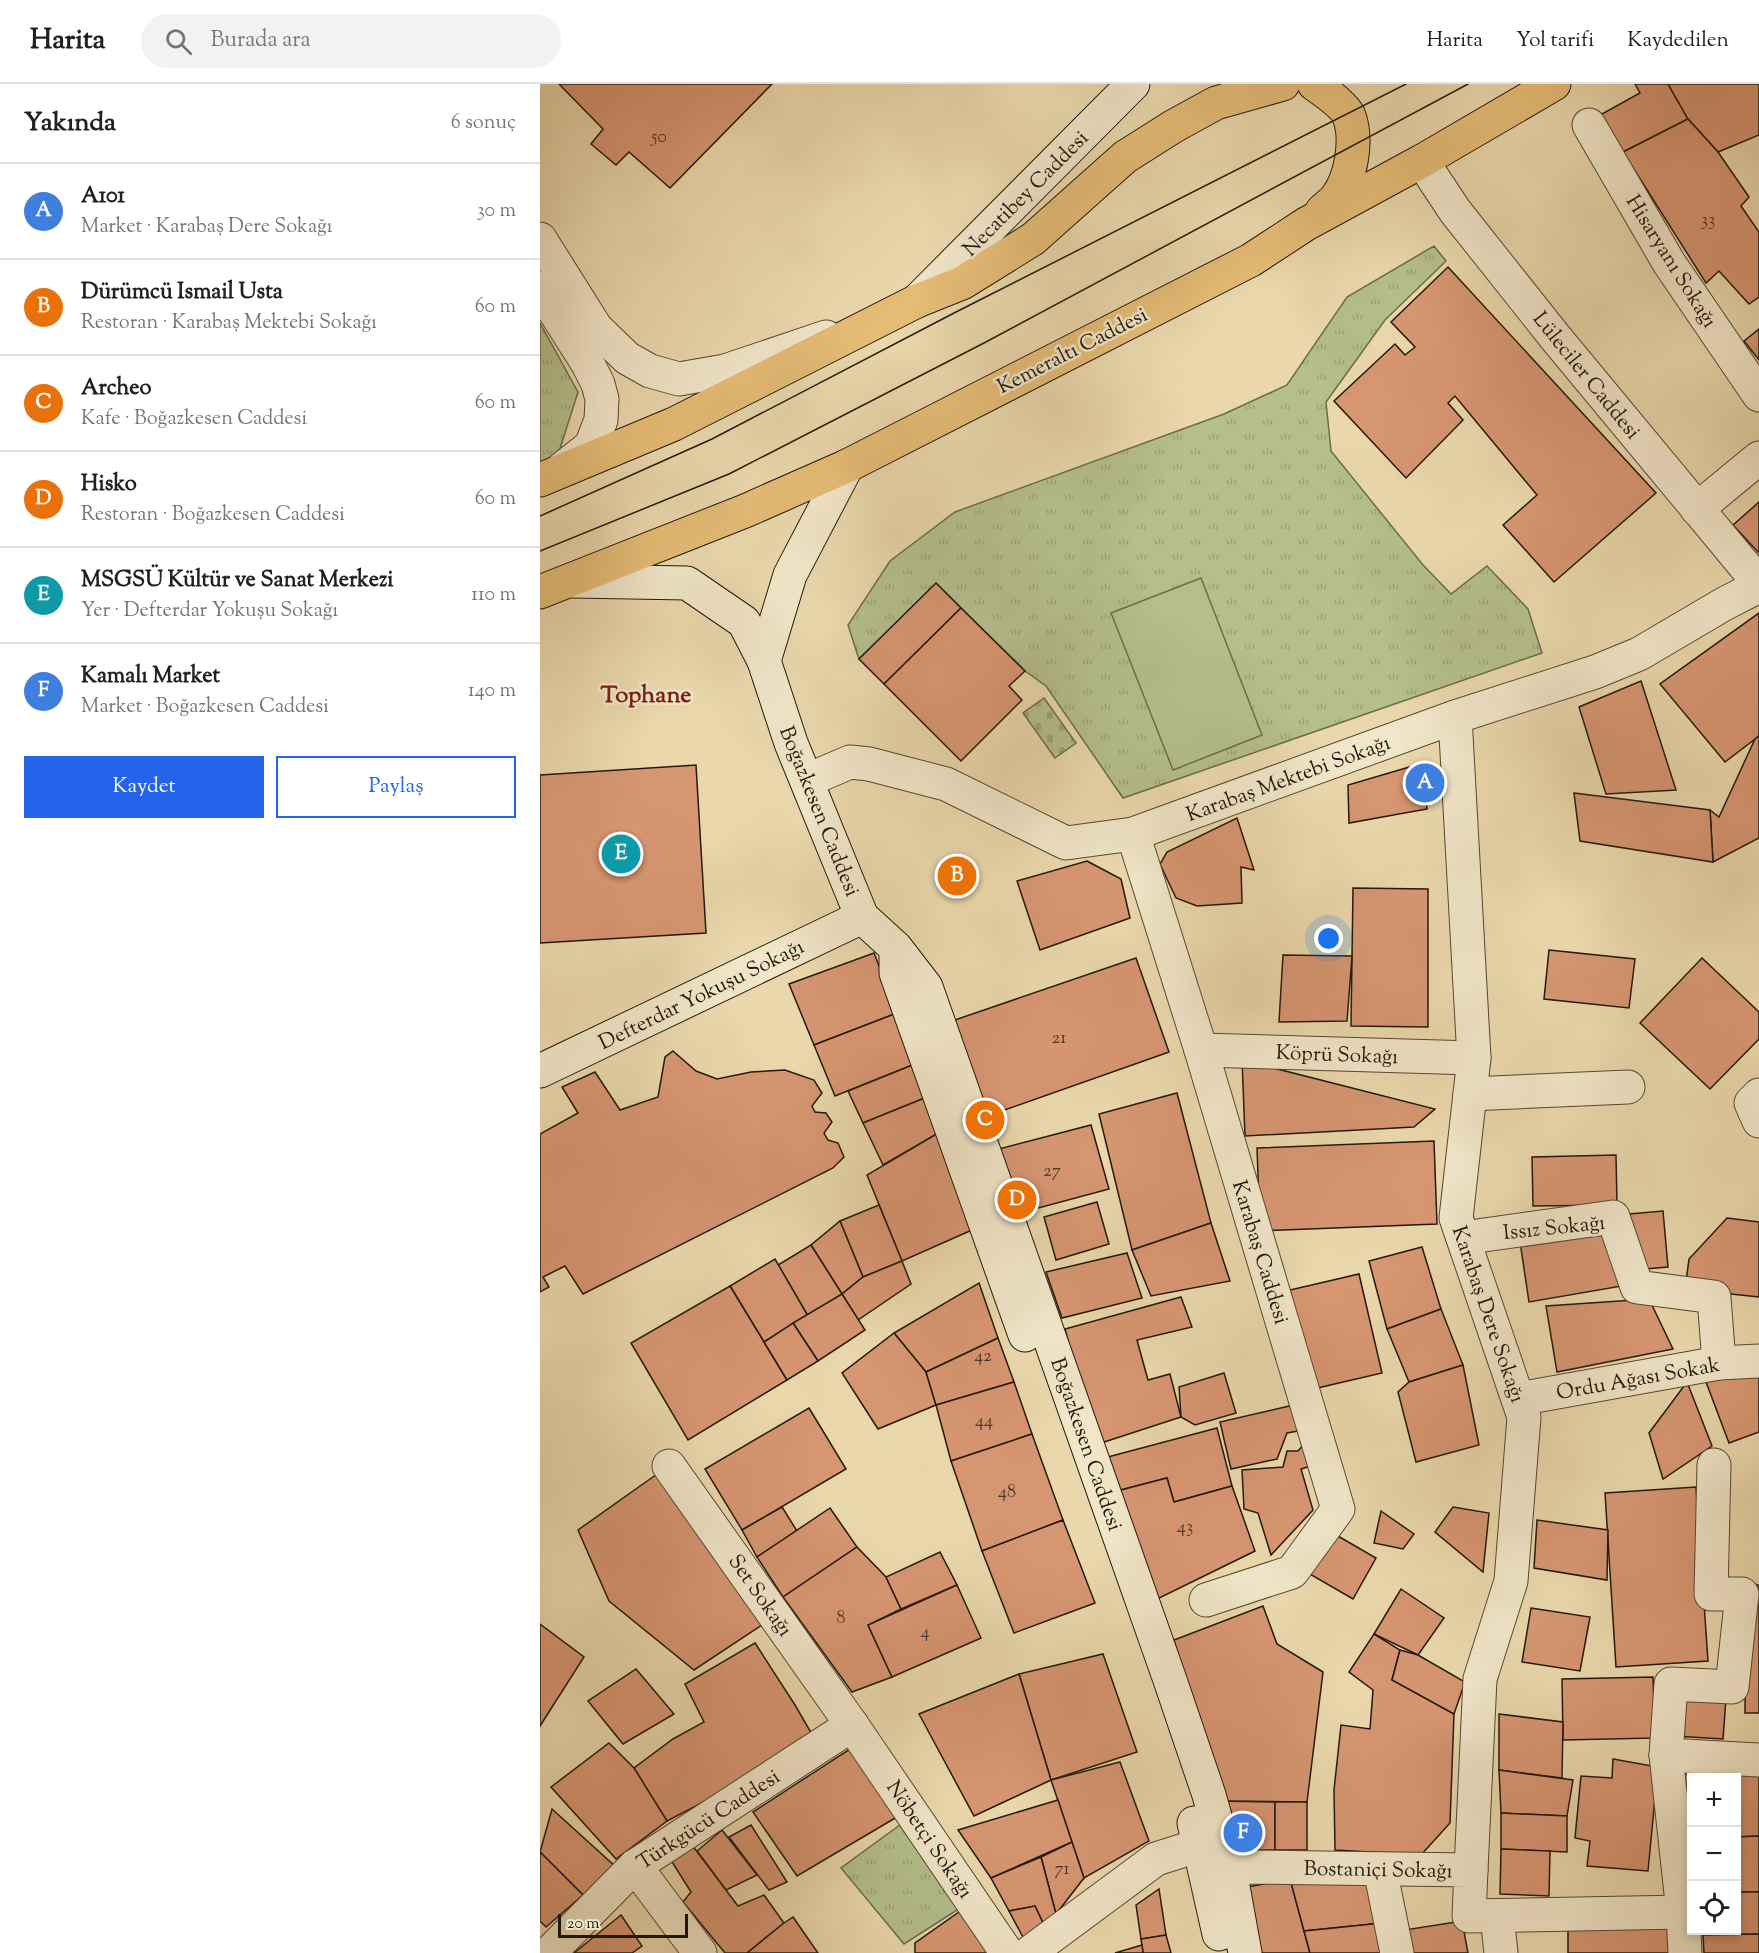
<!DOCTYPE html>
<html lang="tr">
<head>
<meta charset="utf-8">
<style>
  body { margin:0; font-family:"Sorts Mill Goudy",serif; background:#f2f2f2; color:#202124 }
  .controls { position:absolute; right:18px; bottom:18px; display:grid; overflow:hidden; border-radius:0px; box-shadow:0 3px 9px #0003 }
  .controls button { width:54px; height:54px; display:grid; place-items:center; padding:0; border:0; border-bottom:2px solid #e0e0e0; background:#fff; color:#202124; font:30px sans-serif }
  .scale { position:absolute; left:18px; bottom:15px; width:130px; box-sizing:border-box; padding-left:6px; border:3px solid #22180c; border-top:0; font-size:16px; line-height:21px; white-space:nowrap; color:#22180c; -webkit-text-stroke:4px #f1e6c9; paint-order:stroke }
  .you { position:absolute; left:789px; top:855px; width:21px; height:21px; margin:-15px; border:4px solid #fff; border-radius:50%; background:#1a73e8; box-shadow:0 0 0 9px #1a73e833 }
  .badge { display:grid; place-items:center; width:39px; height:39px; border-radius:50%; background:#2563eb; color:#fff; font-size:20px; font-weight:700 }
  .pin { position:absolute; translate:-50% -50%; border:3px solid #fff; box-shadow:0 2px 6px #0006 }
  .list { margin:0; padding:0; list-style:none }
  h2 { display:flex; justify-content:space-between; align-items:center; height:78px; margin:0; padding:0 24px; font-size:26px }
  h2 small { font-size:20px; font-weight:400; color:#757577 }
  .list li { display:grid; grid-template-columns:39px 1fr auto; gap:18px; align-items:center; box-sizing:border-box; height:96px; padding:0 24px; border-top:2px solid #e0e0e0 }
  .list b { display:block; font-size:22px; white-space:nowrap }
  .list p { margin:0; font-size:20px; white-space:nowrap; color:#757577 }
  .list em { font-size:20px; font-style:normal; color:#757577 }
  .actions { display:flex; gap:12px; padding:18px 24px }
  .actions a { flex:1; padding:14px 0; border:2px solid #2563eb; border-radius:0px; text-align:center; font-size:21px; color:#2563eb }
  .actions .main { background:#2563eb; color:#fff }
  .icon { flex:none; width:33px; height:33px; fill:none; stroke:currentColor; stroke-width:2; stroke-linecap:round; stroke-linejoin:round }
  .map { position:relative; flex:none; width:1219px; height:1869px; overflow:hidden }
  header { display:flex; align-items:center; gap:36px; box-sizing:border-box; height:84px; padding:0 30px; background:#fff; border-bottom:2px solid #e0e0e0 }
  header strong { font-size:28px }
  nav { display:flex; gap:33px; margin-inline-start:auto; font-size:21px }
  .search { width:420px; height:54px; background:#f2f2f2; display:flex; align-items:center; gap:15px; box-sizing:border-box; padding:0 21px; border-radius:33px; color:#757577; font-size:22px }
  main { display:flex }
  aside { flex:1; background:#fff }
  .map>svg:first-child { display:block }
  .grass { fill:url(#grass-tufts); stroke:#6b6c4c; stroke-width:1.5 }
  .cemetery { fill:url(#cemetery-stones); stroke:#6b6c4c; stroke-width:1.5 }
  .pitch { fill:#b4bf8c; stroke:#6b6c4c; stroke-width:1.5 }
  .building { fill:#d79672; stroke:#22180c; stroke-width:1.5 }
  .lines { fill:none; stroke-linecap:round; stroke-linejoin:round }
  .street-casing { stroke:#544834; stroke-width:35 }
  .secondary-casing { stroke:#22180c; stroke-width:35 }
  .primary-casing { stroke:#22180c; stroke-width:35 }
  .street { stroke:#f1e6c9; stroke-width:33 }
  .secondary { stroke:#f1e6c9; stroke-width:33 }
  .primary { stroke:#e5bc76; stroke-width:33 }
  .tram { stroke:#22180c; stroke-width:1.5 }
  .labels { text-anchor:middle; stroke-width:5; stroke-linejoin:round; paint-order:stroke }
  .number-label { font-size:18px; fill:#4f3826 }
  .street-label { font-size:21px; fill:#22180c; stroke:#f1e6c9 }
  .quarter-label { font-size:24px; font-weight:bold; fill:#7a1f14; stroke:#f1e6c9 }
</style>
</head>
<body>
<header>
<strong>Harita</strong>
<div class="search"><svg class="icon" aria-label="search" viewBox="0 0 24 24"><circle cx="10" cy="10" r="6"/><path d="M15 15l6 6"/></svg>Burada ara</div>
<nav><a>Harita</a><a>Yol tarifi</a><a>Kaydedilen</a></nav>
</header>
<main>
<aside>
<h2>Yakında<small>6 sonuç</small></h2>
<ul class="list">
<li><span class="badge" style="background:#3f7fe0">A</span><div><b>A101</b><p>Market · Karabaş Dere Sokağı</p></div><em>30 m</em></li>
<li><span class="badge" style="background:#e8710a">B</span><div><b>Dürümcü Ismail Usta</b><p>Restoran · Karabaş Mektebi Sokağı</p></div><em>60 m</em></li>
<li><span class="badge" style="background:#e8710a">C</span><div><b>Archeo</b><p>Kafe · Boğazkesen Caddesi</p></div><em>60 m</em></li>
<li><span class="badge" style="background:#e8710a">D</span><div><b>Hisko</b><p>Restoran · Boğazkesen Caddesi</p></div><em>60 m</em></li>
<li><span class="badge" style="background:#0f9aa8">E</span><div><b>MSGSÜ Kültür ve Sanat Merkezi</b><p>Yer · Defterdar Yokuşu Sokağı</p></div><em>110 m</em></li>
<li><span class="badge" style="background:#3f7fe0">F</span><div><b>Kamalı Market</b><p>Market · Boğazkesen Caddesi</p></div><em>140 m</em></li>
</ul>
<div class="actions"><a class="main">Kaydet</a><a>Paylaş</a></div>
</aside>
<div class="map">
<svg width="1219" height="1869" viewBox="0 0 1219 1869">
  <defs>
    <pattern id="grass-tufts" width="24" height="20" patternUnits="userSpaceOnUse" patternTransform="scale(1.5)"><rect width="24" height="20" fill="#b4bf8c"/><path d="M3 7l-1-3M5 7V3M7 7l1-3M15 17l-1-3M17 17v-4M19 17l1-3" fill="none" stroke="#9aa378"/></pattern>
    <pattern id="cemetery-stones" width="16" height="16" patternUnits="userSpaceOnUse" patternTransform="scale(1.5)"><rect width="16" height="16" fill="#b4bf8c"/><path d="M2 7V4a2 2 0 0 1 4 0v3zM10 15v-3a2 2 0 0 1 4 0v3z" fill="#9aa378"/></pattern>
  </defs>
  <rect width="100%" height="100%" fill="#ead8ac"/>
  <filter id="stains"><feTurbulence type="fractalNoise" baseFrequency=".00333" numOctaves="4"/><feColorMatrix values="0 0 0 0 .2 0 0 0 0 .09 0 0 0 0 .02 0 0 0 .5 -.17"/></filter>
  <radialGradient id="worn" r=".72"><stop offset=".6" stop-color="#630" stop-opacity="0"/><stop offset="1" stop-color="#630" stop-opacity=".3"/></radialGradient>
  <g class="grass">
    <path d="M894 162 906 177 845 236 786 318 791 367 883 481 911 510 947 482 988 525 1002 569 583 714 506 602 485 587 396 499 319 575 308 541 350 477 415 428 684 330 747 301 807 213Z"/>
    <path d="M0 239 38 308 17 374 0 381Z"/>
    <path d="M364 1738 425 1821 364 1860 301 1784Z"/>
  </g>
  <path class="cemetery" d="M504 614 536 659 515 674 483 629Z"/>
  <path class="pitch" d="M661 494 722 651 633 686 571 529Z"/>
  <g class="building">
    <path d="M19 0H232L130 104 89 68 76 81 51 60 63 45Z"/>
    <path d="M1095 0H1128L1148 35 1083 68 1053 35 1100 9Z"/>
    <path d="M1128 0H1219V51L1178 68 1148 35Z"/>
    <path d="M1148 35 1178 68 1209 113 1201 122 1219 148V213L1209 220 1179 187 1166 199 1083 68Z"/>
    <path d="M908 183 1116 409 1014 498 963 441 997 411 915 312 908 319 923 336 866 394 794 317 855 260 865 271 875 263 851 238Z"/>
    <path d="M1219 245V276L1204 257Z"/>
    <path d="M1219 418V469L1193 441Z"/>
    <path d="M396 499 421 524 344 600 319 575Z"/>
    <path d="M421 524 485 587 469 602 482 616 421 677 344 600Z"/>
    <path d="M1219 529V652L1185 678 1120 600Z"/>
    <path d="M1101 597 1136 706 1066 710 1039 623Z"/>
    <path d="M1219 652V754L1173 778 1170 726 1179 733 1215 655Z"/>
    <path d="M883 679 887 725 809 739 808 701Z"/>
    <path d="M156 681 166 849 0 859V691Z"/>
    <path d="M1034 709 1170 726 1173 778 1040 757Z"/>
    <path d="M697 734 714 786 701 783 702 819 657 822 636 814 620 780 627 768Z"/>
    <path d="M547 777 581 795 590 834 500 866 477 797Z"/>
    <path d="M813 804 888 805V943L811 942Z"/>
    <path d="M1009 866 1095 875 1089 924 1004 915Z"/>
    <path d="M334 869 357 929 274 961 249 900Z"/>
    <path d="M743 871 812 872 807 937 739 938Z"/>
    <path d="M596 874 629 968 442 1034 409 938Z"/>
    <path d="M1162 874 1219 928V955L1170 1005 1100 939Z"/>
    <path d="M357 929 375 980 295 1012 274 961Z"/>
    <path d="M133 967 156 987 177 995 211 988 245 986 274 996 282 1009 272 1022 275 1028 286 1029 292 1038 284 1049 288 1056 298 1059 304 1073 293 1084 43 1210 25 1182 3 1193 9 1203 0 1208V1050L38 1029 22 1003 55 988 80 1026 118 1013 125 973Z"/>
    <path d="M702 976 895 1025 874 1043 705 1052Z"/>
    <path d="M375 980 387 1013 323 1039 308 1007Z"/>
    <path d="M637 1009 671 1139 592 1166 559 1030Z"/>
    <path d="M387 1013 400 1048 343 1081 323 1039Z"/>
    <path d="M551 1041 569 1105 472 1131 455 1066Z"/>
    <path d="M400 1048 441 1142 362 1177 327 1091Z"/>
    <path d="M894 1057 897 1140 720 1147 717 1064Z"/>
    <path d="M1076 1071 1077 1121 993 1122 992 1073Z"/>
    <path d="M557 1118 569 1160 516 1176 504 1133Z"/>
    <path d="M339 1121 362 1177 323 1193 300 1137Z"/>
    <path d="M1123 1127 1128 1183 1094 1186 1089 1130Z"/>
    <path d="M1187 1134 1219 1138V1213L1145 1205 1149 1175Z"/>
    <path d="M1071 1136 1082 1202 989 1218 979 1151Z"/>
    <path d="M300 1137 323 1193 302 1210 271 1161Z"/>
    <path d="M671 1139 690 1197 611 1212 592 1166Z"/>
    <path d="M271 1161 302 1210 268 1232 238 1181Z"/>
    <path d="M882 1163 901 1225 847 1245 829 1177Z"/>
    <path d="M587 1169 602 1214 522 1234 506 1188Z"/>
    <path d="M235 1175 268 1232 224 1258 190 1202Z"/>
    <path d="M362 1177 371 1200 318 1236 302 1210 323 1193Z"/>
    <path d="M819 1190 842 1289 773 1305 750 1206Z"/>
    <path d="M439 1199 458 1254 386 1288 354 1249Z"/>
    <path d="M190 1202 247 1296 148 1356 91 1259Z"/>
    <path d="M302 1210 325 1246 278 1277 253 1239Z"/>
    <path d="M641 1213 652 1243 597 1256 608 1296 630 1290 641 1333 555 1361 525 1245Z"/>
    <path d="M1109 1215 1133 1265 1017 1288 1006 1222Z"/>
    <path d="M901 1225 923 1281 869 1298 847 1245Z"/>
    <path d="M253 1239 278 1277 247 1296 224 1258Z"/>
    <path d="M354 1249 386 1288 396 1321 338 1345 302 1289Z"/>
    <path d="M458 1254 474 1298 396 1321 386 1288Z"/>
    <path d="M923 1281 939 1361 876 1378 858 1308 869 1298Z"/>
    <path d="M684 1289 696 1329 655 1341 641 1333 639 1303Z"/>
    <path d="M1219 1289V1348L1189 1359 1163 1290Z"/>
    <path d="M474 1298 492 1350 411 1377 396 1321Z"/>
    <path d="M1147 1298 1172 1362 1123 1395 1109 1349Z"/>
    <path d="M758 1320 764 1346 747 1349 737 1375 691 1385 680 1338Z"/>
    <path d="M269 1324 306 1385 202 1446 165 1385Z"/>
    <path d="M677 1344 692 1402 634 1418 627 1394 573 1408 564 1374Z"/>
    <path d="M492 1350 523 1436 442 1467 411 1377Z"/>
    <path d="M764 1360 777 1380 761 1385 773 1426 731 1471 718 1429 704 1425 702 1386 743 1383 747 1367H758Z"/>
    <path d="M127 1383 228 1537 154 1586 69 1517 38 1446Z"/>
    <path d="M627 1394 634 1418 692 1402 715 1467 605 1521 573 1408Z"/>
    <path d="M1156 1403 1168 1577 1076 1583 1065 1409Z"/>
    <path d="M242 1423 257 1447 217 1473 202 1446Z"/>
    <path d="M913 1423 949 1429 943 1488 895 1448Z"/>
    <path d="M290 1424 317 1463 243 1513 217 1473Z"/>
    <path d="M841 1427 874 1450 863 1465 834 1459Z"/>
    <path d="M523 1436 555 1519 474 1549 442 1467Z"/>
    <path d="M997 1436 1068 1446 1067 1496 994 1484Z"/>
    <path d="M791 1448 836 1474 813 1515 768 1489Z"/>
    <path d="M317 1463 346 1493 361 1525 328 1541 352 1593 312 1608 243 1513Z"/>
    <path d="M400 1468 417 1501 361 1525 346 1493Z"/>
    <path d="M417 1501 441 1554 352 1593 328 1541Z"/>
    <path d="M1206 1501H1219V1629H1205Z"/>
    <path d="M861 1505 904 1534 878 1571 834 1550Z"/>
    <path d="M723 1522 737 1560 783 1588 767 1718 677 1717 634 1556Z"/>
    <path d="M991 1524 1050 1533 1040 1587 982 1578Z"/>
    <path d="M0 1540 44 1573 0 1642Z"/>
    <path d="M834 1550 860 1566 852 1596 914 1630 910 1739 881 1771 795 1766 794 1706 801 1641 830 1645 833 1606 809 1588Z"/>
    <path d="M215 1559 255 1621 277 1659 127 1737 94 1684 133 1655 164 1638 145 1600Z"/>
    <path d="M860 1566 878 1571 925 1598 914 1630 852 1596Z"/>
    <path d="M563 1570 597 1668 511 1696 479 1590Z"/>
    <path d="M96 1585 134 1630 83 1660 48 1617Z"/>
    <path d="M479 1590 511 1696 434 1732 379 1630Z"/>
    <path d="M1113 1593 1115 1654 1023 1656 1022 1595Z"/>
    <path d="M1136 1610 1186 1614 1183 1655 1133 1652Z"/>
    <path d="M959 1630 1023 1638 1022 1694 959 1686Z"/>
    <path d="M69 1659 94 1684 127 1737 76 1775 11 1703Z"/>
    <path d="M310 1665 357 1733 257 1792 213 1728Z"/>
    <path d="M1073 1675 1118 1683 1108 1787 1047 1782 1050 1757 1035 1754 1041 1692 1072 1694Z"/>
    <path d="M580 1678 609 1757 544 1794 511 1696Z"/>
    <path d="M959 1686 1033 1696 1027 1732 961 1729Z"/>
    <path d="M1219 1688V1752L1196 1753V1694H1152V1753L1142 1690Z"/>
    <path d="M518 1716 532 1758 451 1794 418 1746Z"/>
    <path d="M677 1717 735 1718V1766H691Z"/>
    <rect x="735" y="1718" width="32" height="48"/>
    <path d="M12 1725 77 1784 43 1811 0 1768Z"/>
    <path d="M961 1729 1027 1732V1768L961 1765Z"/>
    <path d="M211 1741 247 1798 229 1806 189 1753Z"/>
    <path d="M182 1746 217 1791 186 1806 157 1767Z"/>
    <path d="M1219 1752V1808H1196V1753Z"/>
    <path d="M532 1758 544 1794 516 1830 501 1773Z"/>
    <path d="M152 1761 198 1822 224 1811 244 1839 207 1869H185L143 1818 151 1808 132 1778Z"/>
    <path d="M961 1765 1010 1767 1009 1812 960 1810Z"/>
    <path d="M0 1768 43 1811 6 1843 0 1837Z"/>
    <path d="M501 1773 516 1830 504 1841 495 1822 469 1827 451 1794Z"/>
    <path d="M750 1795 770 1869H721L702 1804Z"/>
    <path d="M750 1795H836L842 1839 764 1847Z"/>
    <path d="M619 1805 626 1851 601 1855 596 1821Z"/>
    <path d="M1196 1808H1219V1850L1163 1851V1846H1196Z"/>
    <path d="M495 1822 504 1841 484 1855 469 1827Z"/>
    <path d="M419 1828 449 1869H375V1859Z"/>
    <path d="M81 1831 102 1862 92 1869H34Z"/>
    <path d="M253 1833 278 1869H207L244 1839Z"/>
    <path d="M922 1837 928 1869H863L858 1847Z"/>
    <path d="M842 1839 851 1869H770L764 1847Z"/>
    <path d="M1132 1842 1133 1869H1028V1843Z"/>
    <path d="M1219 1850V1869H1164L1163 1851Z"/>
    <path d="M626 1851 631 1869H603L601 1855Z"/>
    <path d="M602 1861 603 1869H575Z"/>
  </g>
  <g class="lines">
    <g class="street-casing">
      <g id="street">
        <path d="M1049 41 1129 179 1219 311"/>
        <path d="M882 77 915 127 1015 253 1219 499"/>
        <path d="M0 155 56 244 87 274 110 287 139 295 185 287 286 253"/>
        <path d="M0 204 48 280 58 300 62 315 61 336 51 362 22 385"/>
        <path d="M1157 425 1219 374"/>
        <path d="M915 633 934 974 916 1134 984 1333 971 1497 940 1595 931 1786"/>
        <path d="M268 696 310 678 329 680 406 700 526 759 593 750 915 633 1055 588 1099 570 1184 520 1219 502"/>
        <path d="M593 750 661 966 798 1425 752 1488 666 1516"/>
        <path d="M661 966 934 974"/>
        <path d="M930 1010 1088 1003"/>
        <path d="M1219 1011 1211 1019 1219 1037"/>
        <path d="M923 1154 1073 1133 1097 1203 1174 1213 1179 1279"/>
        <path d="M978 1315 1179 1279 1219 1277"/>
        <path d="M129 1382 312 1641 467 1869"/>
        <path d="M1126 1671 1131 1600 1192 1603 1202 1510H1171L1174 1381"/>
        <path d="M95 1782 160 1869"/>
        <path d="M840 1785 857 1869"/>
        <path d="M666 1788 712 1783 931 1786 929 1832 1143 1828"/>
        <path d="M957 1832 961 1869"/>
        <path d="M9 1869 95 1782 312 1641"/>
        <path d="M489 1869 616 1775 660 1761 681 1757"/>
        <path d="M1145 1869 1143 1828 1126 1671 1219 1676"/>
      </g>
    </g>
    <g class="secondary-casing">
      <g id="secondary">
        <path d="M377 217 593 0"/>
        <path d="M33 497 147 499 204 538 224 577 251 659 322 833 356 864 386 903 630 1596 669 1711 690 1786 705 1869"/>
        <path d="M224 577 250 491 307 382"/>
        <path d="M356 869V889L485 1251"/>
        <path d="M0 987 322 833"/>
        <path d="M654 1739 679 1850"/>
      </g>
    </g>
    <g class="primary-casing">
      <g id="primary">
        <path d="M774 0C784 7 805 22 809 32 818 56 811 95 796 114 792 119 786 123 782 127"/>
        <path d="M0 396 134 340 377 217 422 199 493 155 585 73 634 42 676 19 743 0"/>
        <path d="M0 508 205 427 307 382 711 176 766 140 882 77 1014 0"/>
      </g>
    </g>
    <use href="#street" class="street"/>
    <use href="#secondary" class="secondary"/>
    <use href="#primary" class="primary"/>
    <g class="tram">
      <path d="M0 432 172 355 416 228 866 0"/>
      <path d="M0 467 189 390 444 259 928 0"/>
    </g>
  </g>
  <g class="labels">
    <g class="number-label">
      <text x="119" y="58">50</text>
      <text x="1168" y="141">33</text>
      <text x="519" y="959">21</text>
      <text x="512" y="1092">27</text>
      <text x="443" y="1277">42</text>
      <text x="444" y="1342">44</text>
      <text x="467" y="1413">48</text>
      <text x="645" y="1448">43</text>
      <text x="301" y="1539">8</text>
      <text x="385" y="1553">4</text>
      <text x="522" y="1790">71</text>
    </g>
    <g class="street-label">
      <text transform="translate(485 109) rotate(-45)" y="7">Necatibey Caddesi</text>
      <text transform="translate(1132 177) rotate(58)" y="7">Hisaryanı Sokağı</text>
      <text transform="translate(532 266) rotate(-27)" y="7">Kemeraltı Caddesi</text>
      <text transform="translate(1047 291) rotate(51)" y="7">Lüleciler Caddesi</text>
      <text transform="translate(748 694) rotate(-20)" y="7">Karabaş Mektebi Sokağı</text>
      <text transform="translate(280 727) rotate(68)" y="7">Boğazkesen Caddesi</text>
      <text transform="translate(161 910) rotate(-26)" y="7">Defterdar Yokuşu Sokağı</text>
      <text transform="translate(797 970) rotate(2)" y="7">Köprü Sokağı</text>
      <text transform="translate(1014 1143) rotate(-6)" y="7">Issız Sokağı</text>
      <text transform="translate(721 1168) rotate(73)" y="7">Karabaş Caddesi</text>
      <text transform="translate(949 1230) rotate(71)" y="7">Karabaş Dere Sokağı</text>
      <text transform="translate(1098 1294) rotate(-10)" y="7">Ordu Ağası Sokak</text>
      <text transform="translate(547 1360) rotate(71)" y="7">Boğazkesen Caddesi</text>
      <text transform="translate(221 1511) rotate(55)" y="7">Set Sokağı</text>
      <text transform="translate(168 1735) rotate(-33)" y="7">Türkgücü Caddesi</text>
      <text transform="translate(390 1755) rotate(56)" y="7">Nöbetçi Sokağı</text>
      <text transform="translate(838 1785) rotate(1)" y="7">Bostaniçi Sokağı</text>
    </g>
    <g class="quarter-label">
      <text x="106" y="618">Tophane</text>
    </g>
  </g>
  <rect width="100%" height="100%" filter="url(#stains)"/>
  <rect width="100%" height="100%" fill="url(#worn)"/>
</svg>
<div class="controls">
<button>+</button>
<button>−</button>
<button><svg class="icon" aria-label="locate" viewBox="0 0 24 24"><circle cx="12" cy="12" r="6"/><path d="M12 2v4M12 18v4M2 12h4M18 12h4"/></svg></button>
</div>
<div class="scale">20 m</div>
<div class="you"></div>
<div class="pin badge" style="left:885px;top:699px;background:#3f7fe0">A</div>
<div class="pin badge" style="left:417px;top:792px;background:#e8710a">B</div>
<div class="pin badge" style="left:445px;top:1036px;background:#e8710a">C</div>
<div class="pin badge" style="left:477px;top:1116px;background:#e8710a">D</div>
<div class="pin badge" style="left:81px;top:770px;background:#0f9aa8">E</div>
<div class="pin badge" style="left:703px;top:1749px;background:#3f7fe0">F</div>
</div>
</main>
</body>
</html>
